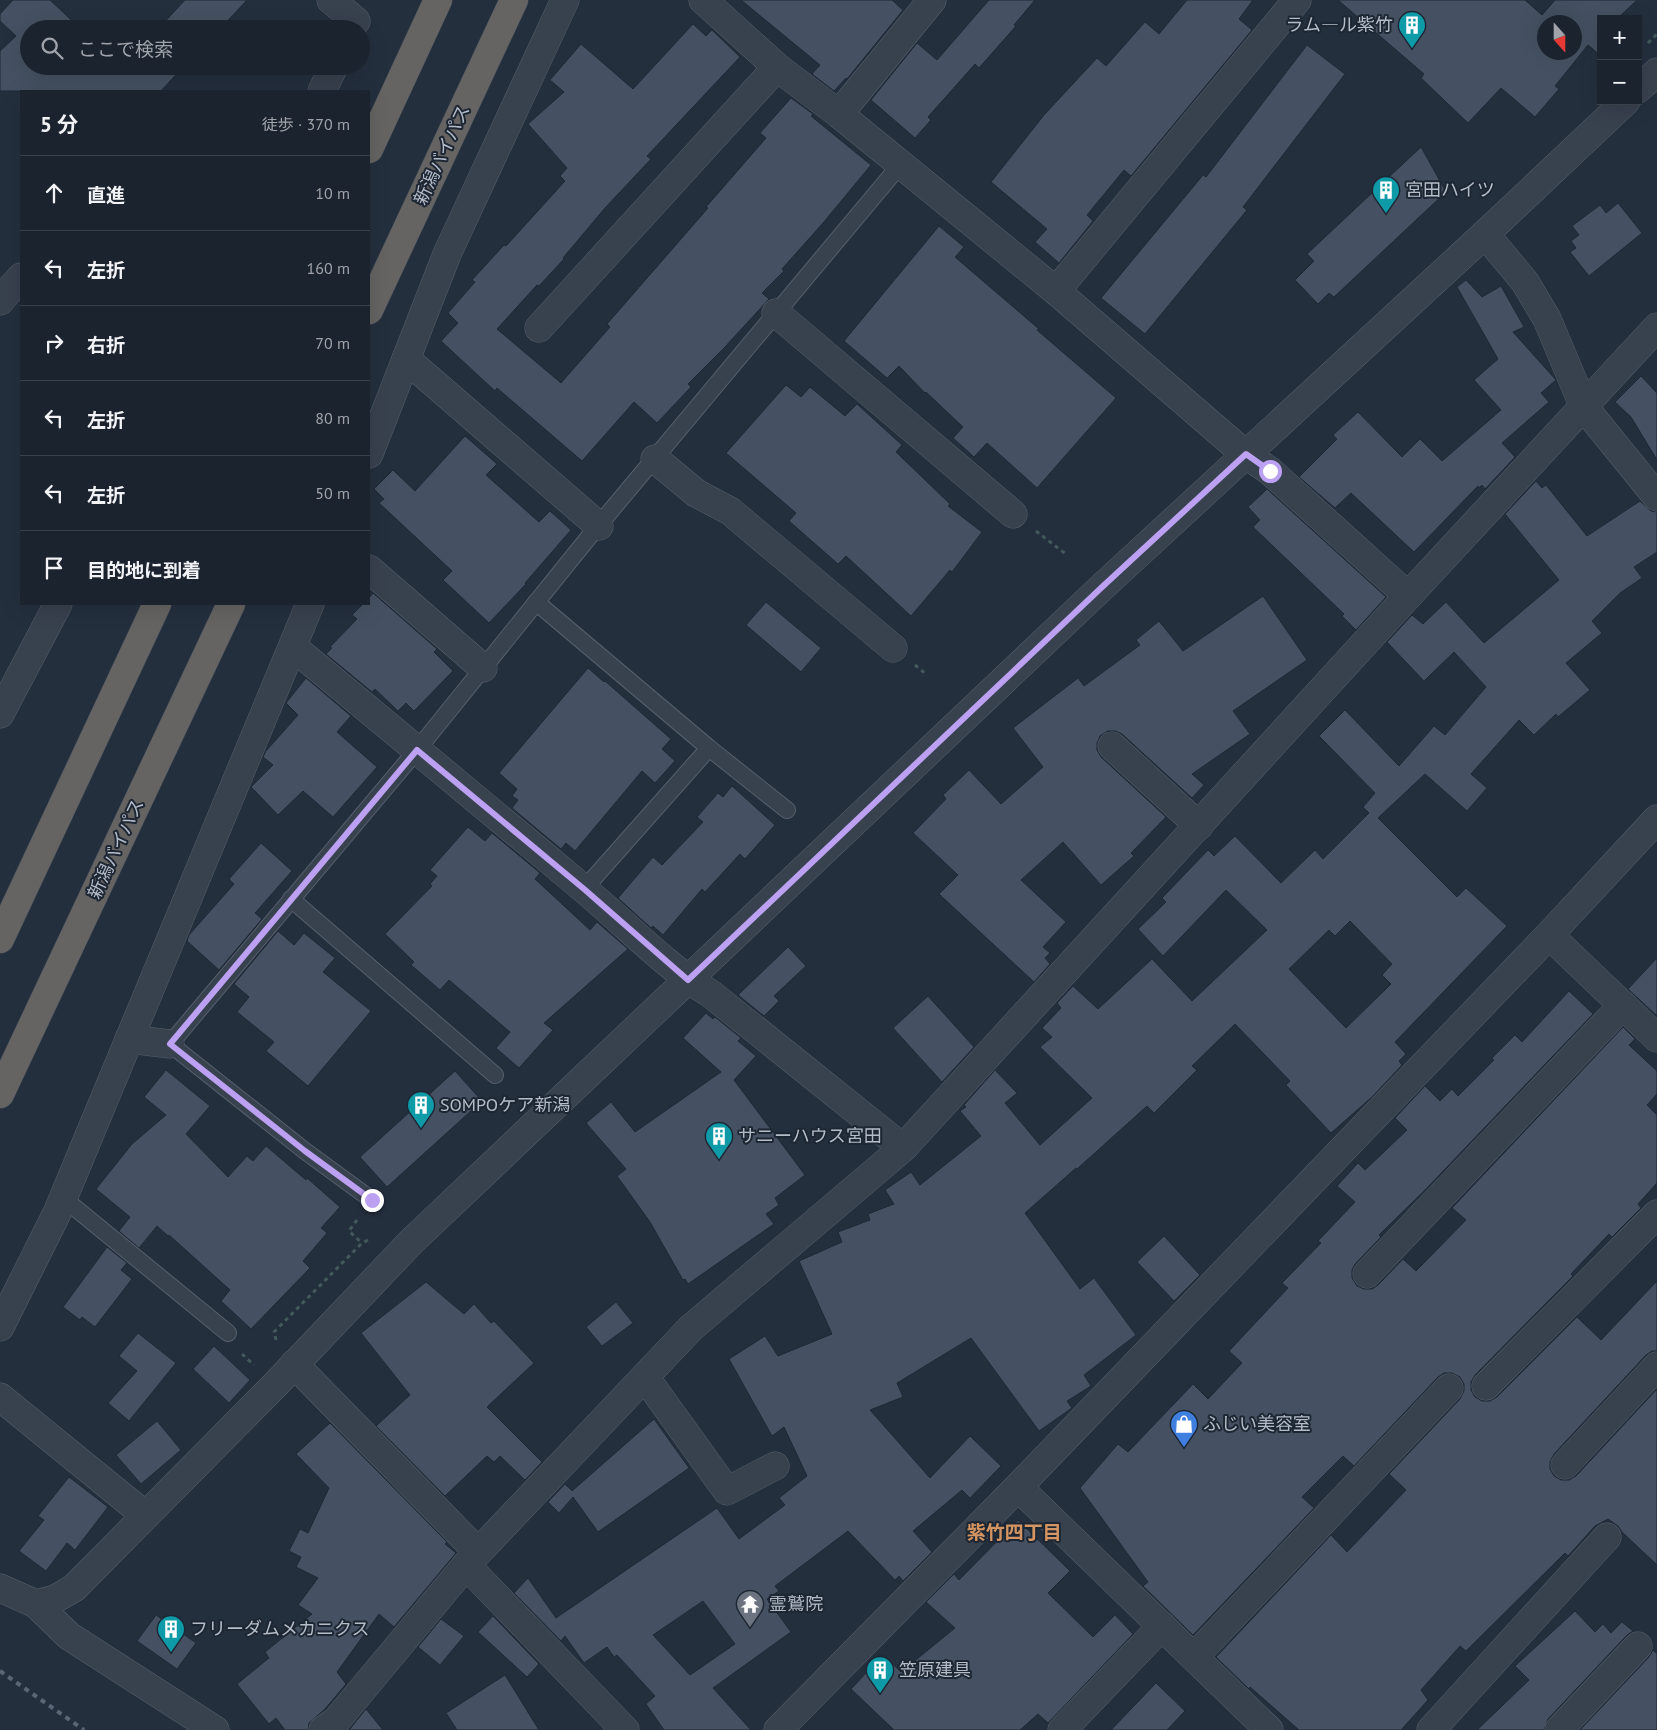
<!DOCTYPE html>
<html lang="ja">
<head>
<meta charset="utf-8">
<style>
  body { margin:0; font-family:"PT Sans","Noto Sans JP",sans-serif; background:#242b36; color:#f1f3f6 }
  .controls { position:absolute; right:15px; top:15px; display:grid; overflow:hidden; border-radius:0px; box-shadow:0 5px 20px #0002 }
  .controls button { width:45px; height:45px; display:grid; place-items:center; padding:0; border:0; border-bottom:1px solid #39404a; background:#1b232e; color:#f1f3f6; font:25px sans-serif }
  .compass { position:absolute; left:1537px; top:15px; width:45px; height:45px; border-radius:50%; background:#1b232e; box-shadow:0 5px 20px #0002; rotate:159deg }
  .stop { position:absolute; width:15px; height:15px; margin:-11px; border:4px solid #bca0f2; border-radius:50%; background:#fff }
  .stop.end { background:#bca0f2; border-color:#fff; box-shadow:0 1px 5px #0008 }
  .list { margin:0; padding:0; list-style:none }
  h2 { display:flex; justify-content:space-between; align-items:center; height:65px; margin:0; padding:0 20px; font-size:21px }
  h2 small { font-size:16px; font-weight:400; color:#a0a4aa }
  .list li { display:grid; grid-template-columns:32px 1fr auto; gap:15px; align-items:center; box-sizing:border-box; height:75px; padding:0 20px; border-top:1px solid #39404a }
  .list b { display:block; font-size:19px; white-space:nowrap }
  .list em { font-size:16px; font-style:normal; color:#a0a4aa }
  .icon { flex:none; width:28px; height:28px; fill:none; stroke:currentColor; stroke-width:2; stroke-linecap:round; stroke-linejoin:round }
  .map { position:relative; flex:none; width:1657px; height:1730px; overflow:hidden }
  .search { position:absolute; background:#1b232e; box-shadow:0 5px 20px #0002; left:20px; top:20px; width:350px; height:55px; display:flex; align-items:center; gap:12px; box-sizing:border-box; padding:0 18px; border-radius:28px; color:#a0a4aa; font-size:19px }
  .panel { position:absolute; background:#1b232e; box-shadow:0 5px 20px #0002; left:20px; top:90px; width:350px; height:515px; border-radius:0px }
  .map>svg:first-child { display:block }
  .building { fill:#455162; stroke:#1f2835; fill-rule:evenodd }
  .lines { fill:none; stroke-linecap:round; stroke-linejoin:round }
  .service-casing { stroke:#565f6c; stroke-width:18 }
  .minor-casing { stroke:#565f6c; stroke-width:29 }
  .tertiary-casing { stroke:#565f6c; stroke-width:29 }
  .trunk-casing { stroke:#434c59; stroke-width:29 }
  .path { stroke:#44595c; stroke-width:3; stroke-dasharray:4 4; stroke-linecap:butt }
  .service { stroke:#38414e; stroke-width:16 }
  .minor { stroke:#38414e; stroke-width:28 }
  .tertiary { stroke:#38414e; stroke-width:28 }
  .trunk { stroke:#656462; stroke-width:28 }
  .rail { stroke:#5a6575; stroke-width:4; stroke-dasharray:5 5; stroke-linecap:butt }
  .route { stroke:#bca0f2; stroke-width:6 }
  .labels { text-anchor:middle; stroke-width:4; stroke-linejoin:round; paint-order:stroke }
  .poi-label { font-size:18px; fill:#b4bcc9; stroke:#1d2633; text-anchor:start }
  .street-label { font-size:18px; fill:#b4bcc9; stroke:#1d2633 }
  .neighbourhood-label { font-size:19px; font-weight:bold; fill:#d59563; stroke:#1d2633 }
</style>
</head>
<body>
<div class="map">
<svg width="1657" height="1730" viewBox="0 0 1657 1730">
  <rect width="100%" height="100%" fill="#242f3e"/>
  <g class="building">
    <path d="M13 0H50L81 29H29V66H184L161 91H0V51L16 36 0 21V14Z"/>
    <path d="M185 0H247L220 29H158Z"/>
    <path d="M741 0H892L903 10 847 79 846 78 834 91 812 74 820 65Z"/>
    <path d="M989 0H1035L1014 25 1016 26 979 68 975 64 928 117 931 120 915 138 871 100 917 43 937 60Z"/>
    <path d="M1187 0H1253L1239 19 1252 30 1131 176 1124 170 1087 215 1093 221 1059 263 1035 242 1047 229 991 182 1044 115 1097 58 1106 66 1145 22 1159 34Z"/>
    <path d="M1338 0H1525L1542 15 1555 0H1637L1617 19H1601V56L1588 45 1555 86 1559 89 1535 117 1501 88 1468 123 1421 78 1424 74ZM1544 22H1574V52H1544Z"/>
    <path d="M693 24 706 36 712 30 740 57 647 156 651 159 605 208 563 258 564 259 539 286 537 285 497 329 561 383 610 327 607 324 708 208 706 207 766 138 760 133 791 98 813 114 811 116 871 165 823 223 782 269 784 271 762 293 769 299 724 348 688 384 691 387 657 423 634 402 582 461 497 388 495 391 441 341 458 323 448 313 475 282 472 280 504 245 506 246 565 181 560 176 567 168 528 124 564 92 550 80 581 44 633 89Z"/>
    <path d="M1307 45 1345 74 1243 207 1247 210 1145 334 1101 298 1203 175 1206 177Z"/>
    <path d="M1421 147 1446 192 1334 297 1329 293 1318 304 1295 280 1314 261 1307 254Z"/>
    <path d="M1618 203 1642 233 1589 276 1570 252 1576 248 1571 241 1579 235 1572 226 1600 205 1606 213Z"/>
    <path d="M939 226 964 247 955 257 1039 329 1037 330 1116 398 1037 488 987 443 974 457 953 438 963 427 926 392 925 393 899 366 887 378 844 341Z"/>
    <path d="M1466 280 1482 297 1501 286 1524 327 1513 332 1556 380 1541 393 1549 402 1502 443 1515 457 1485 489 1482 485 1479 488 1478 486 1414 552 1351 493 1335 508 1299 477 1337 439 1333 435 1358 412 1402 457 1420 439 1442 461 1501 410 1474 380 1498 359 1457 287Z"/>
    <path d="M1641 376 1657 393V460L1631 417 1615 402Z"/>
    <path d="M786 385 801 397 810 387 845 416 857 404 902 445 896 452 950 504 948 506 982 532 952 572 950 570 911 616 846 556 838 564 789 521 796 513 726 453Z"/>
    <path d="M465 436 497 464 486 475 539 522 550 511 571 530 525 583 526 584 489 623 443 580 452 571 379 503 384 499 374 489 393 470 415 491Z"/>
    <path d="M1536 481 1542 488 1546 485 1587 536 1640 501 1651 511 1657 512V552L1634 567 1642 578 1620 593 1592 621 1602 633 1566 663 1590 690 1558 717 1556 714 1534 735 1519 720 1471 774 1487 788 1467 811 1425 774 1378 818 1457 897 1466 888 1507 926 1395 1042 1406 1054 1399 1061 1402 1065 1373 1096 1331 1133 1286 1085 1290 1081 1235 1024 1192 1066 1197 1070 1154 1113 1147 1106 1077 1169 1076 1168 1025 1213 1080 1289 1094 1278 1136 1335 1084 1375 1091 1386 1067 1401 1072 1408 1039 1431 971 1338 897 1383 903 1397 870 1410 930 1478 970 1436 1001 1466 970 1498 962 1490 913 1531 932 1552 903 1581 899 1576 895 1580 848 1531 775 1586 779 1591 767 1599 791 1632 713 1688 751 1730H664L646 1704 655 1696 617 1655 614 1657 607 1647 584 1663 565 1636 561 1641 514 1593 528 1578 556 1618 717 1508 739 1539 785 1505 779 1498 807 1476 784 1427 772 1436 729 1359 765 1336 778 1356 832 1334 799 1261 842 1242 838 1232 870 1220 868 1214 894 1204 885 1190 911 1172 920 1185 981 1136 960 1111 966 1107 964 1105 995 1070 1017 1093 1005 1103 1040 1145 1092 1098 1040 1047 1052 1037 1042 1028 1061 1008 1057 1003 1073 986 1098 1009 1152 959 1192 1001 1267 930 1226 890 1163 956 1138 929 1166 902 1162 898 1208 850 1214 856 1235 836 1281 883 1315 850 1323 859 1369 813 1363 807 1375 793 1319 736 1345 710 1399 766 1434 726 1445 735 1486 687 1454 652 1424 681 1387 642 1412 615 1423 624 1446 602 1484 643 1559 580 1505 514ZM1350 921 1392 964 1382 975 1391 984 1346 1028 1289 969 1329 930 1335 936ZM703 1601 735 1644 690 1675 653 1635Z"/>
    <path d="M1267 489 1386 597 1356 630 1342 616 1344 614 1253 527 1260 520 1248 507Z"/>
    <path d="M373 593 437 649 434 652 453 671 414 711 406 703 398 711 375 689 372 692 326 654 332 648 330 647 357 619 352 615 363 604H369V598Z"/>
    <path d="M1263 596 1307 660 1233 711 1250 734 1192 774 1204 785 1192 798 1122 734 1115 731H1108L1100 736 1097 743V750L1101 757 1166 817 1131 853 1134 856 1101 885 1063 842 1021 880 1066 922 1043 947 1050 953 1045 958 1050 964 1034 982 939 894 958 875 913 833 946 799 943 795 969 770 1001 804 1043 767 1013 728 1078 678 1084 686 1140 645 1136 640 1159 621 1183 651Z"/>
    <path d="M766 602 821 648 801 672 746 625Z"/>
    <path d="M588 668 604 682 605 681 671 739 662 749 675 761 655 783 642 771 575 851 566 843 561 849 512 808 518 800 512 796 517 789 499 773Z"/>
    <path d="M306 678 351 716 337 732 377 767 333 817 303 791 278 815 251 787 273 765 263 757 266 751 298 715 286 703Z"/>
    <path d="M732 786 775 825 745 859 740 854 705 892 702 889 663 935 653 926 651 928 618 898 653 857 662 865 703 822 697 817 718 793 723 797Z"/>
    <path d="M468 827 485 841 492 833 540 873 535 879 590 930 597 922 628 949 544 1023 553 1030 519 1068 496 1048 510 1032 449 980 440 990 411 965 414 962 385 934 432 886 430 884 437 876 430 870Z"/>
    <path d="M261 843 292 871 255 913 262 919 219 970 187 941 189 935 234 884 229 879Z"/>
    <path d="M278 931 294 945 304 933 335 958 323 972 371 1011 308 1086 266 1051 274 1042 237 1012 249 997 234 984Z"/>
    <path d="M788 947 806 966 774 996 779 1001 764 1016 738 995Z"/>
    <path d="M1657 958V1016L1628 989Z"/>
    <path d="M1569 991 1593 1014 1426 1189 1379 1235 1381 1237 1355 1264 1352 1270V1278L1357 1286 1364 1289H1372L1378 1285 1403 1259 1416 1271 1466 1220 1452 1208 1623 1027 1635 1039 1629 1045 1657 1071V1094L1647 1105 1657 1115V1183L1638 1204 1641 1208 1612 1237 1609 1234 1571 1274 1573 1276 1475 1375 1471 1382V1390L1475 1397 1482 1401H1490L1497 1397 1577 1317 1601 1340 1657 1281V1351H1652L1646 1355 1554 1454 1550 1462V1469L1554 1476 1561 1480H1569L1576 1476 1657 1389V1565L1622 1532 1618 1526 1608 1519 1595 1526 1568 1556 1565 1553 1466 1651 1460 1646 1421 1690 1428 1700 1401 1730H1299L1250 1687 1249 1689 1216 1657 1331 1535 1347 1552 1406 1490 1389 1474 1460 1399 1464 1391V1384L1460 1377 1452 1373H1444L1438 1377 1354 1466 1343 1456 1302 1497 1314 1508 1193 1635 1143 1586 1148 1582 1080 1488 1118 1444 1128 1452 1193 1384 1208 1399 1242 1363 1229 1351 1288 1288 1282 1283 1321 1243 1318 1241 1355 1202 1337 1186 1358 1163 1365 1170 1407 1130 1395 1118 1425 1086 1440 1101 1452 1089 1458 1096 1494 1060 1492 1058 1515 1035 1522 1042Z"/>
    <path d="M928 996 974 1047 942 1082 893 1028Z"/>
    <path d="M706 1013 713 1019 715 1017 741 1038 738 1041 756 1056 734 1080 805 1175 775 1198 779 1205 766 1214 774 1224 688 1284 685 1279 683 1280 650 1222 617 1176 626 1169 586 1123 611 1102 635 1132 721 1072 683 1038Z"/>
    <path d="M166 1070 210 1106 186 1134 228 1177 247 1156 253 1161 266 1146 306 1180 307 1178 340 1207 321 1228 327 1233 303 1261 310 1268 251 1329 221 1301 230 1290 169 1235 168 1236 157 1226 139 1248 119 1231 130 1217 96 1189 132 1144 166 1115 144 1097Z"/>
    <path d="M455 1071 482 1101 387 1187 360 1157Z"/>
    <path d="M1164 1236 1200 1275 1174 1301 1137 1262Z"/>
    <path d="M107 1247 127 1263 121 1270 132 1279 95 1327 82 1317 80 1320 63 1307Z"/>
    <path d="M426 1282 464 1314 474 1304 491 1323 494 1321 534 1363 487 1407 542 1462 525 1480 500 1456 494 1462 487 1456 445 1496 376 1426 410 1395 361 1333Z"/>
    <path d="M616 1302 633 1323 602 1346 586 1327Z"/>
    <path d="M138 1333 176 1363 129 1421 108 1403 137 1371 119 1356Z"/>
    <path d="M214 1346 250 1380 229 1403 193 1369Z"/>
    <path d="M654 1419 689 1468 598 1532 573 1497 559 1513 548 1502 565 1484 572 1491Z"/>
    <path d="M157 1421 181 1450 141 1484 116 1455Z"/>
    <path d="M330 1423 447 1542 445 1544 456 1553 394 1627 379 1614 337 1672 346 1684 325 1709 309 1723 308 1730H285L276 1718 269 1724 237 1684 269 1658 265 1652 312 1614 298 1605 318 1578 296 1567 301 1557 289 1551 300 1529 308 1533 329 1488 296 1454Z"/>
    <path d="M69 1477 108 1507 75 1550 67 1543 46 1571 19 1551 44 1520 38 1516Z"/>
    <path d="M1018 1520 1070 1571 1048 1593 1093 1637 1115 1615 1133 1634 1048 1723 1038 1714 1020 1730H894L851 1689 883 1655 901 1672 955 1628 926 1602 954 1574 959 1580Z"/>
    <path d="M1575 1611 1595 1632 1603 1624 1611 1633 1622 1622 1633 1631 1627 1635 1548 1719 1544 1730H1477L1529 1680 1515 1666Z"/>
    <path d="M156 1615 196 1643 177 1669 137 1641Z"/>
    <path d="M493 1616 539 1664 527 1677 478 1632Z"/>
    <path d="M441 1619 464 1636 440 1665 418 1647Z"/>
    <path d="M1653 1650 1657 1654V1730H1580L1649 1657Z"/>
    <path d="M505 1675 539 1730H457L446 1713Z"/>
    <path d="M1156 1683 1185 1711 1167 1730H1111Z"/>
    <path d="M366 1709 383 1730H349Z"/>
  </g>
  <g class="lines">
    <g class="service-casing">
      <g id="service">
        <path d="M536 602 709 748 787 810"/>
        <path d="M584 889 709 748"/>
        <path d="M291 899 495 1075"/>
        <path d="M63 1198 228 1333"/>
        <path d="M372 1200 305 1151 170 1044 417 750 593 532 900 165"/>
      </g>
    </g>
    <g class="minor-casing">
      <g id="minor">
        <path d="M331 0 356 21"/>
        <path d="M703 0 777 67 839 114 1056 291 1245 454 1270 471 1408 596"/>
        <path d="M322 91 334 66"/>
        <path d="M839 114 932 0"/>
        <path d="M1485 234 1525 282 1547 319 1584 407 1657 497"/>
        <path d="M1056 291 1297 0"/>
        <path d="M0 301 21 277"/>
        <path d="M776 313 1013 514"/>
        <path d="M539 328 777 67"/>
        <path d="M406 359 599 526"/>
        <path d="M369 454 447 254 565 0"/>
        <path d="M655 459 696 493 730 511 893 648"/>
        <path d="M369 569 483 668"/>
        <path d="M293 647C388 726 484 805 579 885 623 921 662 964 711 994L903 1148"/>
        <path d="M0 714 58 604"/>
        <path d="M1112 746 1199 826"/>
        <path d="M1549 935 1657 1038"/>
        <path d="M129 1039 170 1044"/>
        <path d="M1367 1274 1623 1005"/>
        <path d="M0 1327 57 1213 310 604"/>
        <path d="M294 1364 478 1552"/>
        <path d="M645 1377 727 1491 775 1466"/>
        <path d="M1486 1386 1657 1214"/>
        <path d="M0 1397 145 1515"/>
        <path d="M1565 1465 1657 1366"/>
        <path d="M1018 1487 1269 1730"/>
        <path d="M466 1565 625 1730"/>
        <path d="M36 1604 69 1636 215 1730"/>
        <path d="M1194 1657 1449 1388"/>
        <path d="M323 1730 336 1721 466 1565 691 1328 903 1148 1408 596 1657 327"/>
        <path d="M778 1730 1018 1487 1549 935 1657 819"/>
        <path d="M1062 1730 1162 1626"/>
        <path d="M1431 1730 1607 1537"/>
        <path d="M1559 1730 1638 1646"/>
      </g>
    </g>
    <g class="tertiary-casing">
      <g id="tertiary">
        <path d="M1638 89 1657 72"/>
        <path d="M0 1588 36 1604 55 1599 74 1588 275 1385 411 1242 1101 588 1485 234 1626 101"/>
      </g>
    </g>
    <g class="trunk-casing">
      <g id="trunk">
        <path d="M369 149 438 0"/>
        <path d="M369 310 514 0"/>
        <path d="M0 939 157 604"/>
        <path d="M0 1094 231 604"/>
      </g>
    </g>
    <g class="path">
      <path d="M1648 43 1657 34"/>
      <path d="M1036 531 1067 555"/>
      <path d="M915 665 926 674"/>
      <path d="M357 1220 349 1231 362 1243"/>
      <path d="M276 1340 274 1332 362 1243 370 1239"/>
      <path d="M242 1354 254 1365"/>
    </g>
    <use href="#service" class="service"/>
    <use href="#minor" class="minor"/>
    <use href="#tertiary" class="tertiary"/>
    <use href="#trunk" class="trunk"/>
    <path class="rail" d="M0 1671 84 1730"/>
  </g>
  <g class="lines">
    <path class="route" d="M372 1200 305 1151 170 1044 417 750 584 889 688 980 1101 588 1246 454 1270 471"/>
  </g>
  <defs>
    <g id="building-pin" transform="scale(1.4375)"><path d="M0 17L-7.5 6A9.5 9.5 0 1 1 7.5 6Z" fill="#0f9aa8" stroke="#1d2633"/><path d="M-4-6H4V6H1V3H-1V6H-4ZM-2.5-4.3h1.7v1.8h-1.7ZM.8-4.3h1.7v1.8H.8ZM-2.5-1h1.7V.8h-1.7ZM.8-1h1.7V.8H.8Z" fill="#fff"/></g>
    <g id="shop-pin" transform="scale(1.4375)"><path d="M0 17L-7.5 6A9.5 9.5 0 1 1 7.5 6Z" fill="#3f7fe0" stroke="#1d2633"/><path d="M-5-2.5h2.3a2.7 3.5 0 0 1 5.4 0H5L5.5 6h-11ZM-1.5-2.5h3a1.5 2.3 0 0 0-3 0Z" fill="#fff"/></g>
    <g id="temple-pin" transform="scale(1.4375)"><path d="M0 17L-7.5 6A9.5 9.5 0 1 1 7.5 6Z" fill="#6b7280" stroke="#1d2633"/><path d="M0-6L5-2H3V0L6.5 2.5H4V6H1.5V3h-3V6H-4V2.5H-6.5L-3 0V-2H-5Z" fill="#fff"/></g>
  </defs>
  <g fill-rule="evenodd">
    <use href="#building-pin" x="1412" y="25"/>
    <use href="#building-pin" x="1386" y="190"/>
    <use href="#building-pin" x="421" y="1105"/>
    <use href="#building-pin" x="719" y="1136"/>
    <use href="#shop-pin" x="1184" y="1424"/>
    <use href="#temple-pin" x="750" y="1604"/>
    <use href="#building-pin" x="171" y="1629"/>
    <use href="#building-pin" x="880" y="1670"/>
  </g>
  <g class="labels">
    <g class="poi-label">
      <text x="1393" y="31" text-anchor="end">ラム―ル紫竹</text>
      <text x="1405" y="196">宮田ハイツ</text>
      <text x="440" y="1111">SOMPOケア新潟</text>
      <text x="738" y="1142">サニーハウス宮田</text>
      <text x="1203" y="1430">ふじい美容室</text>
      <text x="769" y="1610">霊鷲院</text>
      <text x="190" y="1635">フリーダムメカニクス</text>
      <text x="899" y="1676">笠原建具</text>
    </g>
    <g class="street-label">
      <text transform="translate(442 155) rotate(-65)" y="6">新潟バイパス</text>
      <text transform="translate(116 849) rotate(-65)" y="6">新潟バイパス</text>
    </g>
    <g class="neighbourhood-label">
      <text x="1014" y="1539">紫竹四丁目</text>
    </g>
  </g>
</svg>
<div class="controls">
<button>+</button>
<button>−</button>
</div>
<svg class="compass" viewBox="-18 -18 36 36"><path d="M0-13l5 13h-10z" fill="#e53935"/><path d="M0 13l5-13h-10z" fill="#a0a4aa"/></svg>
<div class="stop" style="left:1270px;top:471px"></div>
<div class="stop end" style="left:372px;top:1200px"></div>
<div class="search"><svg class="icon" aria-label="search" viewBox="0 0 24 24"><circle cx="10" cy="10" r="6"/><path d="M15 15l6 6"/></svg>ここで検索</div>
<section class="panel">
<h2>5 分<small>徒歩 · 370 m</small></h2>
<ul class="list">
<li><svg class="icon" aria-label="ahead" viewBox="0 0 24 24"><path d="M12 20V5M6 11l6-6 6 6"/></svg><div><b>直進</b></div><em>10 m</em></li>
<li><svg class="icon" aria-label="left" viewBox="0 0 24 24"><path d="M17 20v-9H6M10 6l-5 5 5 5"/></svg><div><b>左折</b></div><em>160 m</em></li>
<li><svg class="icon" aria-label="right" viewBox="0 0 24 24"><path d="M7 20v-9h11M14 6l5 5-5 5"/></svg><div><b>右折</b></div><em>70 m</em></li>
<li><svg class="icon" aria-label="left" viewBox="0 0 24 24"><path d="M17 20v-9H6M10 6l-5 5 5 5"/></svg><div><b>左折</b></div><em>80 m</em></li>
<li><svg class="icon" aria-label="left" viewBox="0 0 24 24"><path d="M17 20v-9H6M10 6l-5 5 5 5"/></svg><div><b>左折</b></div><em>50 m</em></li>
<li><svg class="icon" aria-label="arrive" viewBox="0 0 24 24"><path d="M6 21V4h12l-3 4 3 4H6"/></svg><div><b>目的地に到着</b></div></li>
</ul>
</section>
</div>
</body>
</html>
